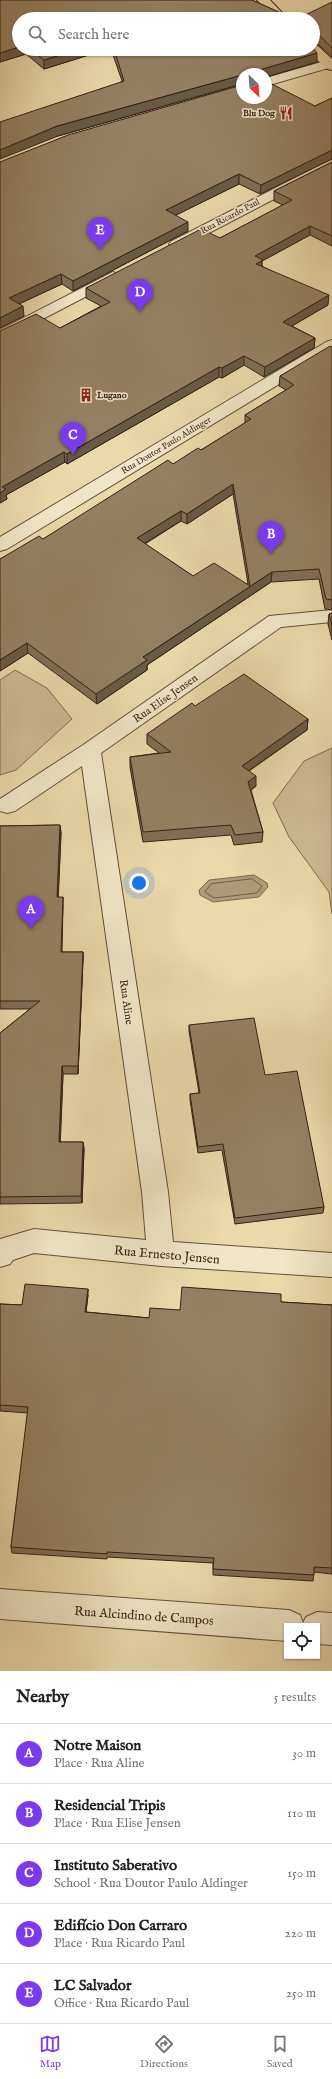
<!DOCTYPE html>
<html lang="en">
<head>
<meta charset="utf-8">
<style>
  body { margin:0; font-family:"IM FELL English",serif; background:#f2f2f2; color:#202124 }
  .controls { position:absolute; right:12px; bottom:12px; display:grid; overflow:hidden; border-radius:0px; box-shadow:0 1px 3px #0004 }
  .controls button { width:36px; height:36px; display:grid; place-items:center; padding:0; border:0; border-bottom:1px solid #e0e0e0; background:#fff; color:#202124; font:20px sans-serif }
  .compass { position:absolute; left:236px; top:68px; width:36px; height:36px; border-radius:50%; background:#fff; box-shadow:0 1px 3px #0004; rotate:155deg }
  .you { position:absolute; left:139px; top:883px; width:14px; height:14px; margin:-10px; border:3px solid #fff; border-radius:50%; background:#1a73e8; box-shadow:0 0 0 6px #1a73e833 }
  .badge { display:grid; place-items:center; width:26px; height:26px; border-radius:50%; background:#7c3aed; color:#fff; font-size:13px; font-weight:700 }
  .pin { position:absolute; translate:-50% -33px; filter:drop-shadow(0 1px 2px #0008) }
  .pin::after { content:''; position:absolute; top:21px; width:14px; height:12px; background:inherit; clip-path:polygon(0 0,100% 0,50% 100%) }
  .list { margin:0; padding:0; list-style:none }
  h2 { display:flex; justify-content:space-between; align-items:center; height:52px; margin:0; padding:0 16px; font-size:17px }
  h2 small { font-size:13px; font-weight:400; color:#757577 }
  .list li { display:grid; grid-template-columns:26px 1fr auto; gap:12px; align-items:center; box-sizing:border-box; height:60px; padding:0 16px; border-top:1px solid #e0e0e0 }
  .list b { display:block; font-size:15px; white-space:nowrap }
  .list p { margin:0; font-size:13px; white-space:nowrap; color:#757577 }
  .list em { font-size:13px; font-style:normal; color:#757577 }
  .icon { flex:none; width:22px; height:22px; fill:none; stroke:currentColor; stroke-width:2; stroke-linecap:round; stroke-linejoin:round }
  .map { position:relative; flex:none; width:332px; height:1671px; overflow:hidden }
  .search { position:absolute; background:#fff; box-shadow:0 1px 3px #0004; left:12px; right:12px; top:12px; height:44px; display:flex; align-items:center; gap:10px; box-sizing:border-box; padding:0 14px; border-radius:22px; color:#757577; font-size:15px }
  .sheet { height:352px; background:#fff }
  nav { display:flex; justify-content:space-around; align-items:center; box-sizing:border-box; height:56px; border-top:1px solid #e0e0e0; background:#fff; font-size:11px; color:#757577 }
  nav a { display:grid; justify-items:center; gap:2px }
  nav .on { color:#7c3aed }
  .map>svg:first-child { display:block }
  .green { fill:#cdb991; stroke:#826c54 }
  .water { fill:#ae9a78; stroke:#7f6951 }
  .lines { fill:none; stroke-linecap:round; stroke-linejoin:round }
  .shore { stroke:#735c47; stroke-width:1 }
  .minor-casing { stroke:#654e3b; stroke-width:2 }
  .major-casing { stroke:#381f16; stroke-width:2 }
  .minor { fill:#f2e6c8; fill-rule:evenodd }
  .major { fill:#ebd9aa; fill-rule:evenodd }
  .wall { fill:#806e55; stroke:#381f16; fill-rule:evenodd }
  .shaded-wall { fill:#685a45; stroke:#381f16 }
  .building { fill:#958063; stroke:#381f16; fill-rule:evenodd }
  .labels { text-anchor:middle; stroke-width:3; stroke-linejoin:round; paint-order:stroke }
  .far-poi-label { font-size:9px; font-weight:bold; fill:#381f16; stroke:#f2e6c8; text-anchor:end }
  .far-street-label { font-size:9px; fill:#381f16; stroke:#f2e6c8 }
  .street-label { font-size:11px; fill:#381f16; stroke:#f2e6c8 }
  .near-street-label { font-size:13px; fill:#381f16; stroke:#f2e6c8 }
</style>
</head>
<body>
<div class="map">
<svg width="332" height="1671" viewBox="0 0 332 1671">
  <rect width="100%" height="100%" fill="#ebd9aa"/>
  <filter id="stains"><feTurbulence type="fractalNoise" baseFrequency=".005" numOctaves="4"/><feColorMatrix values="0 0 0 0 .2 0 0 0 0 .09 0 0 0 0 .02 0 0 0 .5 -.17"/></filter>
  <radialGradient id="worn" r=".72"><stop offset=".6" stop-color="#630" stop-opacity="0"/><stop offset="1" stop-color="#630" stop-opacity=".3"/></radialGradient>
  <g class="green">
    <path d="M15 670 47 688 72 719 16 770 0 775V680Z"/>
    <path d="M332 748V914L329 892 289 837 273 803 304 761Z"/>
  </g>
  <path class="water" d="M254 875 267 883 268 887 259 897 213 902 200 895 199 890 209 880Z"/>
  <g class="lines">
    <path class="shore" d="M252 879 262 886 257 893 214 898 205 892 211 884Z"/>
    <g class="minor-casing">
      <g id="minor">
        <path d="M332 59V67L266 86V78Z"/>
        <path d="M332 159V169L182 247H172L169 244 172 241Z"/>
        <path d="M113 272 118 274 121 277 118 280 0 341V330Z"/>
        <path d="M332 340V352L7 549 0 551V537L326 342Z"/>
        <path d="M332 610V622L281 627 101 753 168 1192 173 1242 332 1253V1277L161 1266 34 1253 13 1260 10 1264 0 1267V1239L34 1229 146 1240 142 1192 82 766 15 811 7 813 0 811V799L83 745 269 616Z"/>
        <path d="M0 1589 289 1610 300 1615 303 1623 306 1617 317 1612 332 1613V1645L317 1644V1626H287V1641L0 1619Z"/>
      </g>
    </g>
    <g class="major-casing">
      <g id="major">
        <path d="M257 0H270L288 19H275Z"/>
        <path d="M313 45 318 46 332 59V70L327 69 308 52 307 49H313Z"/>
      </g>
    </g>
    <use href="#minor" class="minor"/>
    <use href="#major" class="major"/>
  </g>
  <g class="wall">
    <path d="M0 0H252L294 19H19V49H108L44 69 26 54 0 62Z"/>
    <path d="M332 2V57L319 45 313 44V19Z"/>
    <path d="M111 49H313L317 62 266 77V74H242V84L58 136 122 81Z"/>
    <path d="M332 98V159L260 194 239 184 176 215 188 231 73 291 62 284 19 304 24 316 0 328V162L315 106Z"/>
    <path d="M332 162V246L310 235 262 261V266L328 305 292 326 315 338 314 348 264 377 244 365 222 378 219 377 67 464 65 462 6 495 7 499 0 503 60 328 101 306 86 298V288L220 238 283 205 274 201V191Z"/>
    <path d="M332 347V610L325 609 319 579 271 582 147 665V670L97 704 28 653 0 671V559L43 539 173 464 201 450 245 423V415L286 390 279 386 280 376ZM233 494 248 584 193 576 145 544 181 521 187 524Z"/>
    <path d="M332 613V640L328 624 329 614Z"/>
    <path d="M195 706 308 719 307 730 249 771 256 786 251 790 263 832 262 842 234 845 231 835 143 842 130 767V757L159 753 147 744V734Z"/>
    <path d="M60 825 61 833 58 897 63 905 62 952H83V960L78 1074H63L60 1142H83L84 1149 82 1203 0 1204V1033L30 1009H0V826Z"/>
    <path d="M189 1025 265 1075 324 1207 323 1213 235 1224 222 1150 198 1153 190 1100V1094L199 1093 189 1031Z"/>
    <path d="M88 1295 86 1312 149 1318 180 1310 281 1302 332 1305V1574L314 1572 313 1581 213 1575V1563L107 1557V1559L12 1553 11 1547 28 1413 0 1411V1304L22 1305Z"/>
  </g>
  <g class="shaded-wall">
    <path d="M19 47V49H26V54L0 62V53Z"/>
    <path d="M80 49H108L44 69V60Z"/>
    <path d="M317 53V62L266 77V74H249V73Z"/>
    <path d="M242 75V84L58 136 0 159V150L57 126Z"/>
    <path d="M332 150V159L260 194 261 185Z"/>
    <path d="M239 174V184L166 220V210Z"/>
    <path d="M188 222V231L73 291V281Z"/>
    <path d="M310 226V235L262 261V269L255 273V256Z"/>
    <path d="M61 274 62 284 10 308 9 298Z"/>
    <path d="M329 295 328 305 283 331V322Z"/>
    <path d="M23 306 24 316 0 328V318Z"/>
    <path d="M315 338 314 348 264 377 265 367Z"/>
    <path d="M244 356V365L222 378V368Z"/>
    <path d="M219 367V377L67 464V454Z"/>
    <path d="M64 452 65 462 6 495 7 499 0 503V493L2 487Z"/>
    <path d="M233 484V494L187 524V514Z"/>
    <path d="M181 511V521L137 548V538Z"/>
    <path d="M272 572 271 582 147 665V670L97 704 96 694 143 657Z"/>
    <path d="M27 643 28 653 0 671V660Z"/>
    <path d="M308 719 307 730 241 776 242 766Z"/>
    <path d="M256 776V786L248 792V782Z"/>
    <path d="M60 825 61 833 58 905 57 897Z"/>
    <path d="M63 897V905L61 960V952Z"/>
    <path d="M83 952V960L78 1074V1066Z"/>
    <path d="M62 1066 63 1074 60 1150 59 1142Z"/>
    <path d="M83 1142 84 1149 82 1203 81 1196Z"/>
    <path d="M88 1289V1295L85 1319V1312Z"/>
  </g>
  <g class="building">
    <path d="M0 0H252L294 19H19V47L0 53Z"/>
    <path d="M332 2V48L320 36 313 35V19H297Z"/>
    <path d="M313 48 317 53 249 73 251 74H242V75L57 126 0 150V122L124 81 114 49H313Z"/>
    <path d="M30 49H80L44 60Z"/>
    <path d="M266 81 315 106 332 98V150L261 185 239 174 166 210 188 222 73 281 61 274 9 298 23 306 0 318V162L68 135 242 85V98H266Z"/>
    <path d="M332 162V236L310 226 255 256 263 260 256 264 329 295 283 322 315 338 265 367 244 356 222 368 219 367 67 454 64 452 2 487 6 489 0 493V331L36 314 60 328 110 302 86 288 201 229 220 238 292 200 274 191Z"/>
    <path d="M330 346 332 347V600L326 599 319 569 272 572 143 657 147 660 96 694 27 643 0 660V559L39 536 43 539 168 460 173 464 198 448 201 450 251 419 245 415 294 385 280 376ZM233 484 250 586 214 563 193 576 137 538 181 511 187 514Z"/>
    <path d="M332 613V626L329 614Z"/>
    <path d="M244 674 308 719 242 766 256 776 248 782 263 832 235 835 231 825 143 832 130 757 171 752 147 734 192 703 195 706Z"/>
    <path d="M60 825 57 897H63L61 952H83L78 1066H62L59 1142H83L81 1196 0 1197V1033L40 1001H0V826Z"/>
    <path d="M254 1018 265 1075 297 1071 324 1207 235 1218 223 1144 198 1147 190 1094 200 1093 189 1025Z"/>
    <path d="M25 1284 88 1289 85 1312 149 1318 150 1308 180 1310 182 1287 281 1294V1302L332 1305V1568L314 1567V1575L213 1569 214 1558 107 1552V1554L11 1547 28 1407 0 1405V1304L22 1305Z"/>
  </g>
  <defs>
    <g id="restaurant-bare" transform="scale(1.08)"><path d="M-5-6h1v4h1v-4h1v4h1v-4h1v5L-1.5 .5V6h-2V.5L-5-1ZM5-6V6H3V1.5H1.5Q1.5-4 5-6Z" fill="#8f2418" stroke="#f2e6c8" stroke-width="2.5" paint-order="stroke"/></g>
    <g id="building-bare" transform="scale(1.08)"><path d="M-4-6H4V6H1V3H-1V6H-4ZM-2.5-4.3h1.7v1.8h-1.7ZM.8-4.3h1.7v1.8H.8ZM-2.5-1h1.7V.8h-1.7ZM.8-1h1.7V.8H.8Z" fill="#8f2418" stroke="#f2e6c8" stroke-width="2.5" paint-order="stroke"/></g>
  </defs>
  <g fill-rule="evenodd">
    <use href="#restaurant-bare" x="286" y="113"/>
    <use href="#building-bare" x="86" y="395"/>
  </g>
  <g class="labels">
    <g class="far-poi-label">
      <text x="275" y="116">Blu Dog</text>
      <text x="97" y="398" text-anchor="start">Lugano</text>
    </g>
    <g class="far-street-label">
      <text transform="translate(230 216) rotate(-28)" y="3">Rua Ricardo Paul</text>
      <text transform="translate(166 445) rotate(-31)" y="3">Rua Doutor Paulo Aldinger</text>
    </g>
    <g class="street-label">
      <text transform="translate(165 698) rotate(-35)" y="4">Rua Elise Jensen</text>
      <text transform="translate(127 1002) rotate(82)" y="4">Rua Aline</text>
    </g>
    <g class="near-street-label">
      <text transform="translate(167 1254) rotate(5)" y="5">Rua Ernesto Jensen</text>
      <text transform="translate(144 1615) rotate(4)" y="5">Rua Alcindino de Campos</text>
    </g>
  </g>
  <rect width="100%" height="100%" filter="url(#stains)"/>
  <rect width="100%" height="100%" fill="url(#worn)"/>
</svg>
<div class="controls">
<button><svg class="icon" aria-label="locate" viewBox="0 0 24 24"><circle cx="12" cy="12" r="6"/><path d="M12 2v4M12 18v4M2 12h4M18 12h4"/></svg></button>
</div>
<svg class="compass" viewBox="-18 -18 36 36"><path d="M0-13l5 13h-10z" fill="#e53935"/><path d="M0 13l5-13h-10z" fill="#757577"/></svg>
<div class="you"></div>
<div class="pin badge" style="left:31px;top:929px">A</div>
<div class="pin badge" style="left:271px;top:554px">B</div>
<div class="pin badge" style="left:73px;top:455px">C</div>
<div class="pin badge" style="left:140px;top:312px">D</div>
<div class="pin badge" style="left:100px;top:250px">E</div>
<div class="search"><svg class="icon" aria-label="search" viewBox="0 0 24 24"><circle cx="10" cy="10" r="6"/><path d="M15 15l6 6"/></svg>Search here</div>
</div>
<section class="sheet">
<h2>Nearby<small>5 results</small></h2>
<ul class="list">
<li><span class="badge">A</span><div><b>Notre Maison</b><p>Place · Rua Aline</p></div><em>30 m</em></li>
<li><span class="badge">B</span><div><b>Residencial Tripis</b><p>Place · Rua Elise Jensen</p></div><em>110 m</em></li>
<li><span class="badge">C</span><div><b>Instituto Saberativo</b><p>School · Rua Doutor Paulo Aldinger</p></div><em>150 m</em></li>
<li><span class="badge">D</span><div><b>Edifício Don Carraro</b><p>Place · Rua Ricardo Paul</p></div><em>220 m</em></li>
<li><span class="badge">E</span><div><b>LC Salvador</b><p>Office · Rua Ricardo Paul</p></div><em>250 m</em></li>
</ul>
</section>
<nav>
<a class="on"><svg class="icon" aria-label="map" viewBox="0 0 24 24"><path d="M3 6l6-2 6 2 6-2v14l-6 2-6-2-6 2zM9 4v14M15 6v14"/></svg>Map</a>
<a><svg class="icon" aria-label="directions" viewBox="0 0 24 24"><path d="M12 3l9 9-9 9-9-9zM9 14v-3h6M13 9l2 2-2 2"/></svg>Directions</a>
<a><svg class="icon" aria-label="saved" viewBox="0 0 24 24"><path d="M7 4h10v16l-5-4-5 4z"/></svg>Saved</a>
</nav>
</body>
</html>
